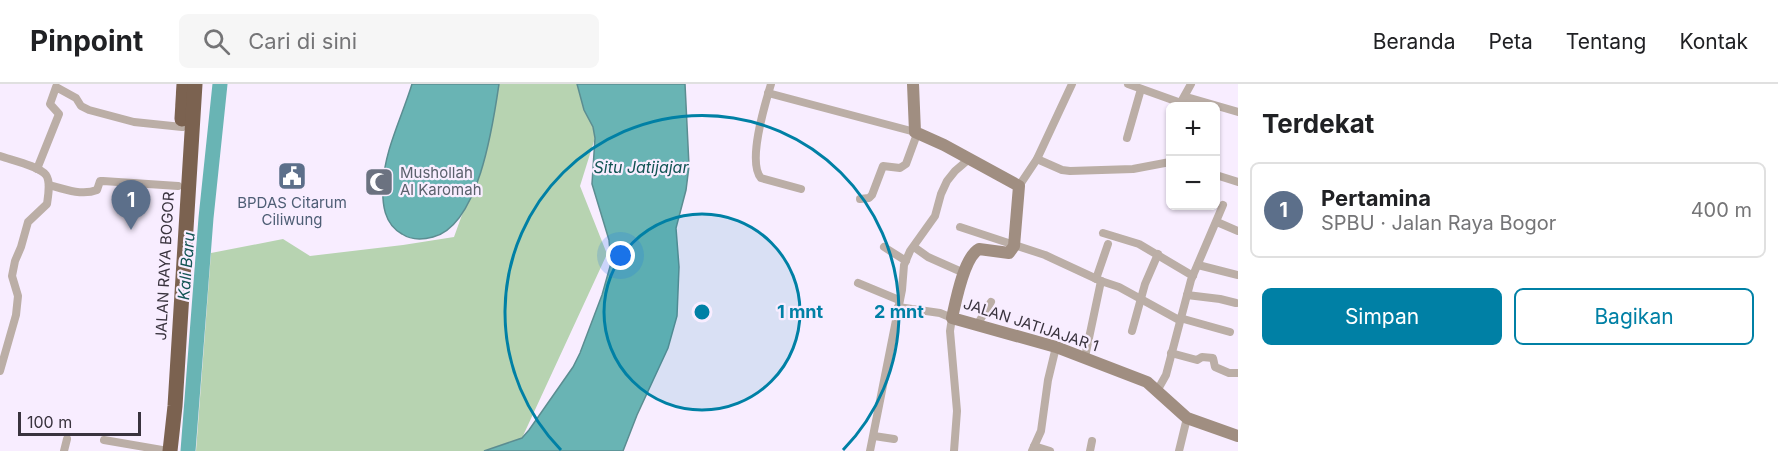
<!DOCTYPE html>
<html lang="id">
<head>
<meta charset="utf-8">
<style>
  body { margin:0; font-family:Inter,sans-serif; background:#f6f6f6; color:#202124 }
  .controls { position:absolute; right:18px; top:18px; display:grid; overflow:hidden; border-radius:9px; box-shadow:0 2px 4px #0004 }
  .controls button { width:54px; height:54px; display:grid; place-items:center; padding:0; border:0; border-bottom:2px solid #e0e0e0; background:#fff; color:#202124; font:30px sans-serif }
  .scale { position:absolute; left:18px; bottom:15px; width:123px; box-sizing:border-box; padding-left:6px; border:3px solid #39333e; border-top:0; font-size:16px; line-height:21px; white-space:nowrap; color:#39333e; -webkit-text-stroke:4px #f8edff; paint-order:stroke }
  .you { position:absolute; left:621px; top:172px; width:21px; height:21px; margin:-15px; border:4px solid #fff; border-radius:50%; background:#1a73e8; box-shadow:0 0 0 9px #1a73e833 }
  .badge { display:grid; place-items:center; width:39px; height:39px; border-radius:50%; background:#0080a5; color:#fff; font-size:20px; font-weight:700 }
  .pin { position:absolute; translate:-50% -50px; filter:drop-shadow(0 2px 3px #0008) }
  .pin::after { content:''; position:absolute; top:32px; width:21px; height:18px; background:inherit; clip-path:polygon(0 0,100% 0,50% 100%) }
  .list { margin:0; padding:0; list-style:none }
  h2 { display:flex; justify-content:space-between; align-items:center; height:78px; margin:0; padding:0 24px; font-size:26px }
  h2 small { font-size:20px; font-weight:400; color:#757577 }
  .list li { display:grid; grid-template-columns:39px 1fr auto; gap:18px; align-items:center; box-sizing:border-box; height:96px; margin:0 12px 12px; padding:0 12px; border:2px solid #e0e0e0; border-radius:9px }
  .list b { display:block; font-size:22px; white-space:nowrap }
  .list p { margin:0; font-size:20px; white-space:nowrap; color:#757577 }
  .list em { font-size:20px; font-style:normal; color:#757577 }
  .actions { display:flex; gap:12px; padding:18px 24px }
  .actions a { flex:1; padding:14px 0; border:2px solid #0080a5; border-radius:9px; text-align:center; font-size:21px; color:#0080a5 }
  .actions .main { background:#0080a5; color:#fff }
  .icon { flex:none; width:33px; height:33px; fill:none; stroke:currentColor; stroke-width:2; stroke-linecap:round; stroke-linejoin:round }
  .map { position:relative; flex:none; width:1238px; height:367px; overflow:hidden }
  header { display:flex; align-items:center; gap:36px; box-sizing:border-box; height:84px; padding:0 30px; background:#fff; border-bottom:2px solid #e0e0e0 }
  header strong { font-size:28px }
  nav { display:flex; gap:33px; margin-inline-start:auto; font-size:21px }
  .search { width:420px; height:54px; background:#f6f6f6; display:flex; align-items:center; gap:15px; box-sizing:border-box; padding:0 21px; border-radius:9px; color:#757577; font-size:22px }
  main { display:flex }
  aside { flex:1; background:#fff }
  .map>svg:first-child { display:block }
  .green { fill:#b7d3b1 }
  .water { fill:#69b4b4; stroke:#5b8d91; stroke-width:1.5 }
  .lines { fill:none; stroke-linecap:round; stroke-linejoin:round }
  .river { stroke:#69b4b4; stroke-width:15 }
  .street { stroke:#bbaea6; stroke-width:8 }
  .secondary { stroke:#a08e81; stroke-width:12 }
  .highway { stroke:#7b6250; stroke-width:15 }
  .ring { fill:none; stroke:#0080a5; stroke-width:3 }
  .labels { text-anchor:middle; stroke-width:4.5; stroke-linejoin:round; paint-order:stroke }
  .worship-label { font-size:15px; fill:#5b616d; stroke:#f8edff; text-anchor:start }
  .service-label { font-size:15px; fill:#4e5e75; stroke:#f8edff }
  .street-label { font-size:15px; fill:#39333e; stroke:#f8edff }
  .water-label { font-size:16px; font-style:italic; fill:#125454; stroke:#f8edff }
  .centre { fill:#0080a5; stroke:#f8edff; stroke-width:3 }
  .ring-label { font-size:18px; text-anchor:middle; font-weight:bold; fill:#0080a5; stroke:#f8edff; stroke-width:4.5; stroke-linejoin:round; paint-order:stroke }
</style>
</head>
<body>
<header>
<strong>Pinpoint</strong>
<div class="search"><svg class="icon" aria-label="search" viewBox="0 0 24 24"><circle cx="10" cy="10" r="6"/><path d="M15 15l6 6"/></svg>Cari di sini</div>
<nav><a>Beranda</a><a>Peta</a><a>Tentang</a><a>Kontak</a></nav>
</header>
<main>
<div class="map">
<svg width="1238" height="367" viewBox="0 0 1238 367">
  <rect width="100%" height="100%" fill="#f8edff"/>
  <path class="green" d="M499 0H577L584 26 593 43 595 54 580 102 607 170 522 354 484 367H196L211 169 283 155 310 172 403 161 454 153 489 56Z"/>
  <g class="water">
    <path d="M412 0H499C493 41 479 141 433 153 422 156 411 156 402 150 384 140 382 120 383 101 384 67 402 33 412 0Z"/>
    <path d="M577 0H685L689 82 686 106 676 144 679 183 677 232 668 264 637 331 623 367H484L522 354 529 346 573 283 580 269 602 211 611 179 609 156 592 100 595 54 593 43 584 26Z"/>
  </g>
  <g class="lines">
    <path class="river" d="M188 367 206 134 220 0"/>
    <g class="street">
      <path d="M771 0C765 20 747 78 761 94L801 105"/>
      <path d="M1128 0 1181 19 1190 14 1238 28"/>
      <path d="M768 9 915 48"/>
      <path d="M1181 18 1191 0"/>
      <path d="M1127 54 1141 5"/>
      <path d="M0 72C11 76 39 82 46 91 51 98 48 112 47 120L28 138 21 163 15 177 12 192 18 212 16 231 0 287"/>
      <path d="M1037 75 1062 86 1070 87 1133 85 1170 78"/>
      <path d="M37 85 59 30 50 20 56 3 76 14 81 22 89 26 134 38 182 43"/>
      <path d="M1216 91 1238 98"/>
      <path d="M49 101C63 105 82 112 97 106L100 97H103L178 102"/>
      <path d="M1019 102 1037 75 1072 0"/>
      <path d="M860 115 869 114 872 111 883 82 900 84 906 80 917 50"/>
      <path d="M1217 138 1238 147"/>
      <path d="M960 143 1045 171 1101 197 1119 203 1179 236"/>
      <path d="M1103 149 1139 160 1193 192"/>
      <path d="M884 163 906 177"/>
      <path d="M914 163 928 173 964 189"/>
      <path d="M1198 181 1238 191"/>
      <path d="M1096 195 1108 160"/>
      <path d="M858 199 899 216"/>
      <path d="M1187 211 1220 215 1236 219"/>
      <path d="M898 223 940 229 952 234 950 247 957 327 954 367"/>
      <path d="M1180 234 1230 248"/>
      <path d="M977 241 991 218"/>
      <path d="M1132 247 1145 200 1158 170"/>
      <path d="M1171 269 1197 276 1202 273 1213 274 1215 283 1229 289H1238"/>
      <path d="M1085 273 1101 197"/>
      <path d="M1157 307 1166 291 1191 196 1223 121"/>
      <path d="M874 352 894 355"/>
      <path d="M104 356 162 366"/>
      <path d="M1034 362 1050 367"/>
      <path d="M64 367 67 355"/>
      <path d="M870 367 902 206 904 181 910 167 935 132 941 110 947 97 955 87 969 75"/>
      <path d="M1032 367 1041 347 1048 296 1056 263"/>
      <path d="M1090 367 1092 357"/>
      <path d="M1179 367 1187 334"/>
    </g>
    <path class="secondary" d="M913 0 915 48 944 61 1019 102 1014 162 1009 169 979 165C964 173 956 216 952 234L1056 263 1147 298 1187 334 1238 352"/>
    <g class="highway">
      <path d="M182 35 184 0"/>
      <path d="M170 367 175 322 195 0"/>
    </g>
  </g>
  <circle cx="702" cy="228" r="98" fill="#0080a5" fill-opacity=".12"/>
  <g class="ring">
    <circle cx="702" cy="228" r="98"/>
    <path d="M561 366A197 197 0 1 1 843 366"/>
  </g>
  <defs>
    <g id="civic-square" transform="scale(1.5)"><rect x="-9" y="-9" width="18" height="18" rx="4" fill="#5c6f8a" stroke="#f8edff"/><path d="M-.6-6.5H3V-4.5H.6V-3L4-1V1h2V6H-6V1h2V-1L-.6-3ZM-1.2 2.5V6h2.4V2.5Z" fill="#fff"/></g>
    <g id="mosque-square" transform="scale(1.5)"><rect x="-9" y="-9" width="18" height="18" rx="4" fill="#6b7280" stroke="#f8edff"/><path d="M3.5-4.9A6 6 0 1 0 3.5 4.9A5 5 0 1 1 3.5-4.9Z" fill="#fff"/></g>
  </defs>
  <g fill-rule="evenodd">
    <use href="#civic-square" x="292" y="92"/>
    <use href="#mosque-square" x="379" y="98"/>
  </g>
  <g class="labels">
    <g class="worship-label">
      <text x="400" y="94">Mushollah<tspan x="400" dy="17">Al Karomah</tspan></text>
    </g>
    <g class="service-label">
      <text x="292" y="124">BPDAS Citarum<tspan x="292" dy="17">Ciliwung</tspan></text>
    </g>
    <g class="street-label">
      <text transform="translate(165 182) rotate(-87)" y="5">JALAN RAYA BOGOR</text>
      <text transform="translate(1031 241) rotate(18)" y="5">JALAN JATIJAJAR 1</text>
    </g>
    <g class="water-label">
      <text x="641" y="89">Situ Jatijajar</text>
      <text transform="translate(186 182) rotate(-85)" y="6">Kali Baru</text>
    </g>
  </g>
  <circle cx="702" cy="228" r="9" class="centre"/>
  <g class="ring-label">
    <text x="800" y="234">1 mnt</text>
    <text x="899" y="234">2 mnt</text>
  </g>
</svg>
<div class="controls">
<button>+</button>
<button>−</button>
</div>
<div class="scale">100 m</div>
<div class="you"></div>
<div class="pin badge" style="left:131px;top:146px;background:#5c6f8a">1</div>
</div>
<aside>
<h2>Terdekat<small></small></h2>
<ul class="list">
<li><span class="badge" style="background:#5c6f8a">1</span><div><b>Pertamina</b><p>SPBU · Jalan Raya Bogor</p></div><em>400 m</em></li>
</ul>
<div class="actions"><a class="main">Simpan</a><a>Bagikan</a></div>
</aside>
</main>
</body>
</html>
